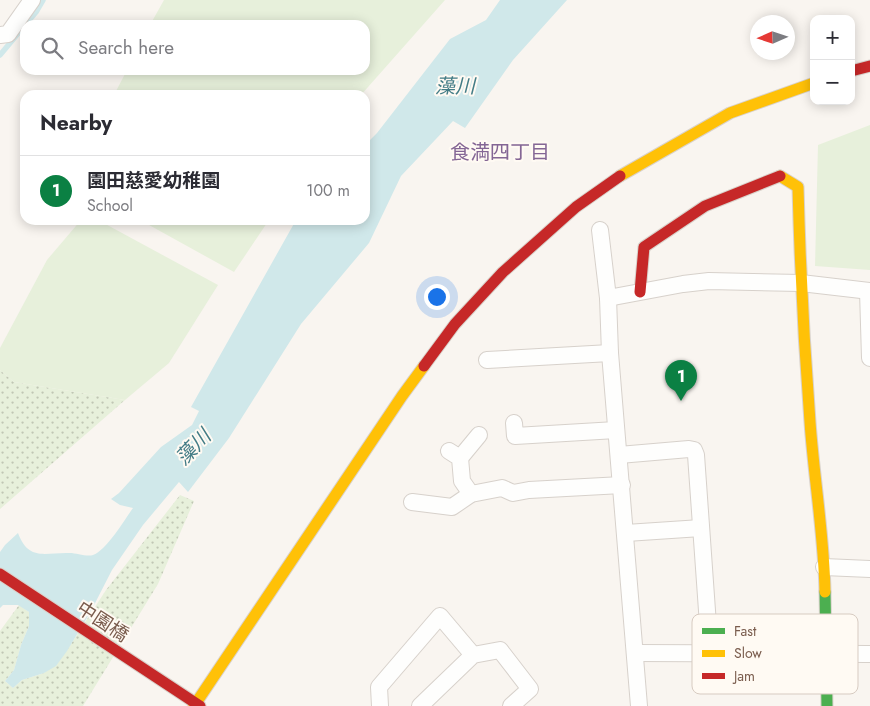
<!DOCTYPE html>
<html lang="en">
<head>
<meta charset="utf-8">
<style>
  body { margin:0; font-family:Jost,"Noto Sans JP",sans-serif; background:#f2f2f3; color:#2b2b33 }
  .controls { position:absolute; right:15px; top:15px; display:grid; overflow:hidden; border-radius:10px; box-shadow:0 2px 12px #0003 }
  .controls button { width:45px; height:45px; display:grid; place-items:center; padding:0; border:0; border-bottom:1px solid #e1e1e2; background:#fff; color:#2b2b33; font:25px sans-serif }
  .compass { position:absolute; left:750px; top:15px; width:45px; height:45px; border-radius:50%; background:#fff; box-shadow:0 2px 12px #0003; rotate:267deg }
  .you { position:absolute; left:436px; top:296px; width:18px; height:18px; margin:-12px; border:4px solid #fff; border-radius:50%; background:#1a73e8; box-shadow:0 0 0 8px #1a73e833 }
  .badge { display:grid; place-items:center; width:32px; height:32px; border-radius:50%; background:#0b8043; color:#fff; font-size:16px; font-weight:700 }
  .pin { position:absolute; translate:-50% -41px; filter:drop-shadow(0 1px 2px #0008) }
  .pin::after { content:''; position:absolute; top:26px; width:18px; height:15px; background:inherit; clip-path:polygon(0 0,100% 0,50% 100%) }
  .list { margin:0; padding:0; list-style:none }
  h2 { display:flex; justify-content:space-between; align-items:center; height:65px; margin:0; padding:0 20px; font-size:21px }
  h2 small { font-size:16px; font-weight:400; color:#7c7c81 }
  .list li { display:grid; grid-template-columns:32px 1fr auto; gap:15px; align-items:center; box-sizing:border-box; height:70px; padding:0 20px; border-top:1px solid #e1e1e2 }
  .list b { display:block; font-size:19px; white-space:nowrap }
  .list p { margin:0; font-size:16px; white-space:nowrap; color:#7c7c81 }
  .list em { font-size:16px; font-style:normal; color:#7c7c81 }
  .icon { flex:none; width:28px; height:28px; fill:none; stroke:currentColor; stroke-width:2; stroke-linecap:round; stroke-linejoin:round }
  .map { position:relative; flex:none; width:870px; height:706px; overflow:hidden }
  .search { position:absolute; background:#fff; box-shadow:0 2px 12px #0003; left:20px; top:20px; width:350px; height:55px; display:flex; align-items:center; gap:12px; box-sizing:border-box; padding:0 18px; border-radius:15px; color:#7c7c81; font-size:19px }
  .panel { position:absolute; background:#fff; box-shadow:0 2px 12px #0003; left:20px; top:90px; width:350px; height:135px; border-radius:15px }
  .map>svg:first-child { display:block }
  .grass { fill:url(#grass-dots) }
  .garden { fill:#e7f0db }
  .water { fill:#d0e8ea }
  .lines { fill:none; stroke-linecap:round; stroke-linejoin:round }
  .stream { stroke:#d0e8ea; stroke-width:5.5 }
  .street-casing { stroke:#d7d1cb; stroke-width:18 }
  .fast-casing { stroke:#d9d2cb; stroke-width:13 }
  .slow-casing { stroke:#d9d2cb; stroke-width:13 }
  .jam-casing { stroke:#d9d2cb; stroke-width:13 }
  .street { stroke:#fefefd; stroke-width:16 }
  .fast { stroke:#4caf50; stroke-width:11 }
  .slow { stroke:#ffc107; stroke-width:11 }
  .jam { stroke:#c62828; stroke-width:11 }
  .labels { text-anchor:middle; stroke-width:4; stroke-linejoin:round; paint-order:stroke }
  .street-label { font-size:19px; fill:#7a5c4d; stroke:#fffaf3 }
  .water-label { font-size:20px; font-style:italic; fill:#437c86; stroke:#fffaf3 }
  .neighbourhood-label { font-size:20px; fill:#846695; stroke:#fffaf3 }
  .key { fill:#fffaf3; stroke:#d7cbc1; stroke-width:1 }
  .key-label { font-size:14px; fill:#7a5c4d }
</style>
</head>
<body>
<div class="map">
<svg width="870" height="706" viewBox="0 0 870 706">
  <defs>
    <pattern id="grass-dots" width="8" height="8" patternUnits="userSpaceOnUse" patternTransform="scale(1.25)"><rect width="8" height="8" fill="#e7f0db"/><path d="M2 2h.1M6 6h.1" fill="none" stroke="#c0c6b4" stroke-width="1.8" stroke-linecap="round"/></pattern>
  </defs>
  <rect width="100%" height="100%" fill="#f9f5f0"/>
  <g class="grass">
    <path d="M0 370 14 382 125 400 0 509Z"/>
    <path d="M180 495 194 501 158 584 83 706H0V631L19 605 29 612V626L21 645 14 670 5 681 13 688 22 680 44 673 67 650 106 590Z"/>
  </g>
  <g class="garden">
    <path d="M164 0H445L361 95H114L127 70H365V25H150Z"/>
    <path d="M870 125V270L815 266 818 145Z"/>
    <path d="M81 220H98L218 285 169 363 125 400 14 382 0 370V348L47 260Z"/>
    <path d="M140 220H269L234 272Z"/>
  </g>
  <path class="water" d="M500 0H567L513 60 465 128 453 121 401 176 369 243 301 324 229 438 188 492 179 482 143 525 112 570 91 611 67 651 56 666 44 673 22 680 13 688 5 681 14 670 21 645 29 626V612L18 605H3L0 608V552L5 545 18 533C29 562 45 552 70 553 76 553 87 557 93 555 106 551 125 519 133 508L120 505 111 499 119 493 161 447 192 425 199 411 191 407 296 220H365V145L377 133 450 39 486 20Z"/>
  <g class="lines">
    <path class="stream" d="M0 55 36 12 43 0"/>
    <g class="street-casing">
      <g id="street">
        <path d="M0 35 8 34 32 0"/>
        <path d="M600 230 608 298 610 353 639 706"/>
        <path d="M868 291 870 358"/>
        <path d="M608 298 683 284 709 281 801 283 870 291"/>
        <path d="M487 360 610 353"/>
        <path d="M514 423 515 436 616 430"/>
        <path d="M449 451 460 458 462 481 471 494"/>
        <path d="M619 455 689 449 694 450 696 455 710 653"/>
        <path d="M460 458 479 435"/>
        <path d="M412 502 452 507 471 494 502 488 513 493 529 490 622 485"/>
        <path d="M626 533 701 528"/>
        <path d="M824 567 870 569"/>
        <path d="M635 653 870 654"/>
        <path d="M380 706 379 687 440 616 473 655"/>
        <path d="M420 706 473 655 500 650 530 689 511 706"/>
      </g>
    </g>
    <g class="fast-casing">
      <path id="fast" d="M825 592 827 706"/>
    </g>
    <g class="slow-casing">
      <g id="slow">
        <path d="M620 176 730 113 814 83"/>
        <path d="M780 176 798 187C800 265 804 344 810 422 814 479 824 535 825 592"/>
        <path d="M194 706 402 396 424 366"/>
      </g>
    </g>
    <g class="jam-casing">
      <g id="jam">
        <path d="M851 71 870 66"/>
        <path d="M640 292 644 247 705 206 780 176"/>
        <path d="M424 366 455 324 503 272 576 207 620 176"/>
        <path d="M0 574 200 706"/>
      </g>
    </g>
    <use href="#street" class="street"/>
    <use href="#fast" class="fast"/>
    <use href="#slow" class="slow"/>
    <use href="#jam" class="jam"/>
  </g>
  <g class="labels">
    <g class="street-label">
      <text transform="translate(103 621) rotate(33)" y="7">中園橋</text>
    </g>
    <g class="water-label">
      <text x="455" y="93">藻川</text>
      <text transform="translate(193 447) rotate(-46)" y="7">藻川</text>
    </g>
    <g class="neighbourhood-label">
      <text x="500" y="159">食満四丁目</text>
    </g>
  </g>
  <rect x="692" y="614" width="166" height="80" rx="8" class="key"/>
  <rect x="702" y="628" width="23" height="6" fill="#4caf50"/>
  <rect x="702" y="650" width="23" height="7" fill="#ffc107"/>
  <rect x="702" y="673" width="23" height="6" fill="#c62828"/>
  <g class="key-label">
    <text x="734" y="636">Fast</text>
    <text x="734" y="658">Slow</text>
    <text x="734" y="681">Jam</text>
  </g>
</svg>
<div class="controls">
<button>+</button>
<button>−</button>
</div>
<svg class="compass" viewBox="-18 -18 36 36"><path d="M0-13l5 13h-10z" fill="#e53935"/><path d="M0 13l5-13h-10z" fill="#7c7c81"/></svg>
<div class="you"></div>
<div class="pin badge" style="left:681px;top:401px">1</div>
<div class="search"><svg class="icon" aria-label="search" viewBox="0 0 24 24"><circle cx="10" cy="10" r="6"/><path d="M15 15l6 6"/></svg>Search here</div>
<section class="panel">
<h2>Nearby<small></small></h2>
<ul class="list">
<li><span class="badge">1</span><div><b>園田慈愛幼稚園</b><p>School</p></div><em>100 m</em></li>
</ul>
</section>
</div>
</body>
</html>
